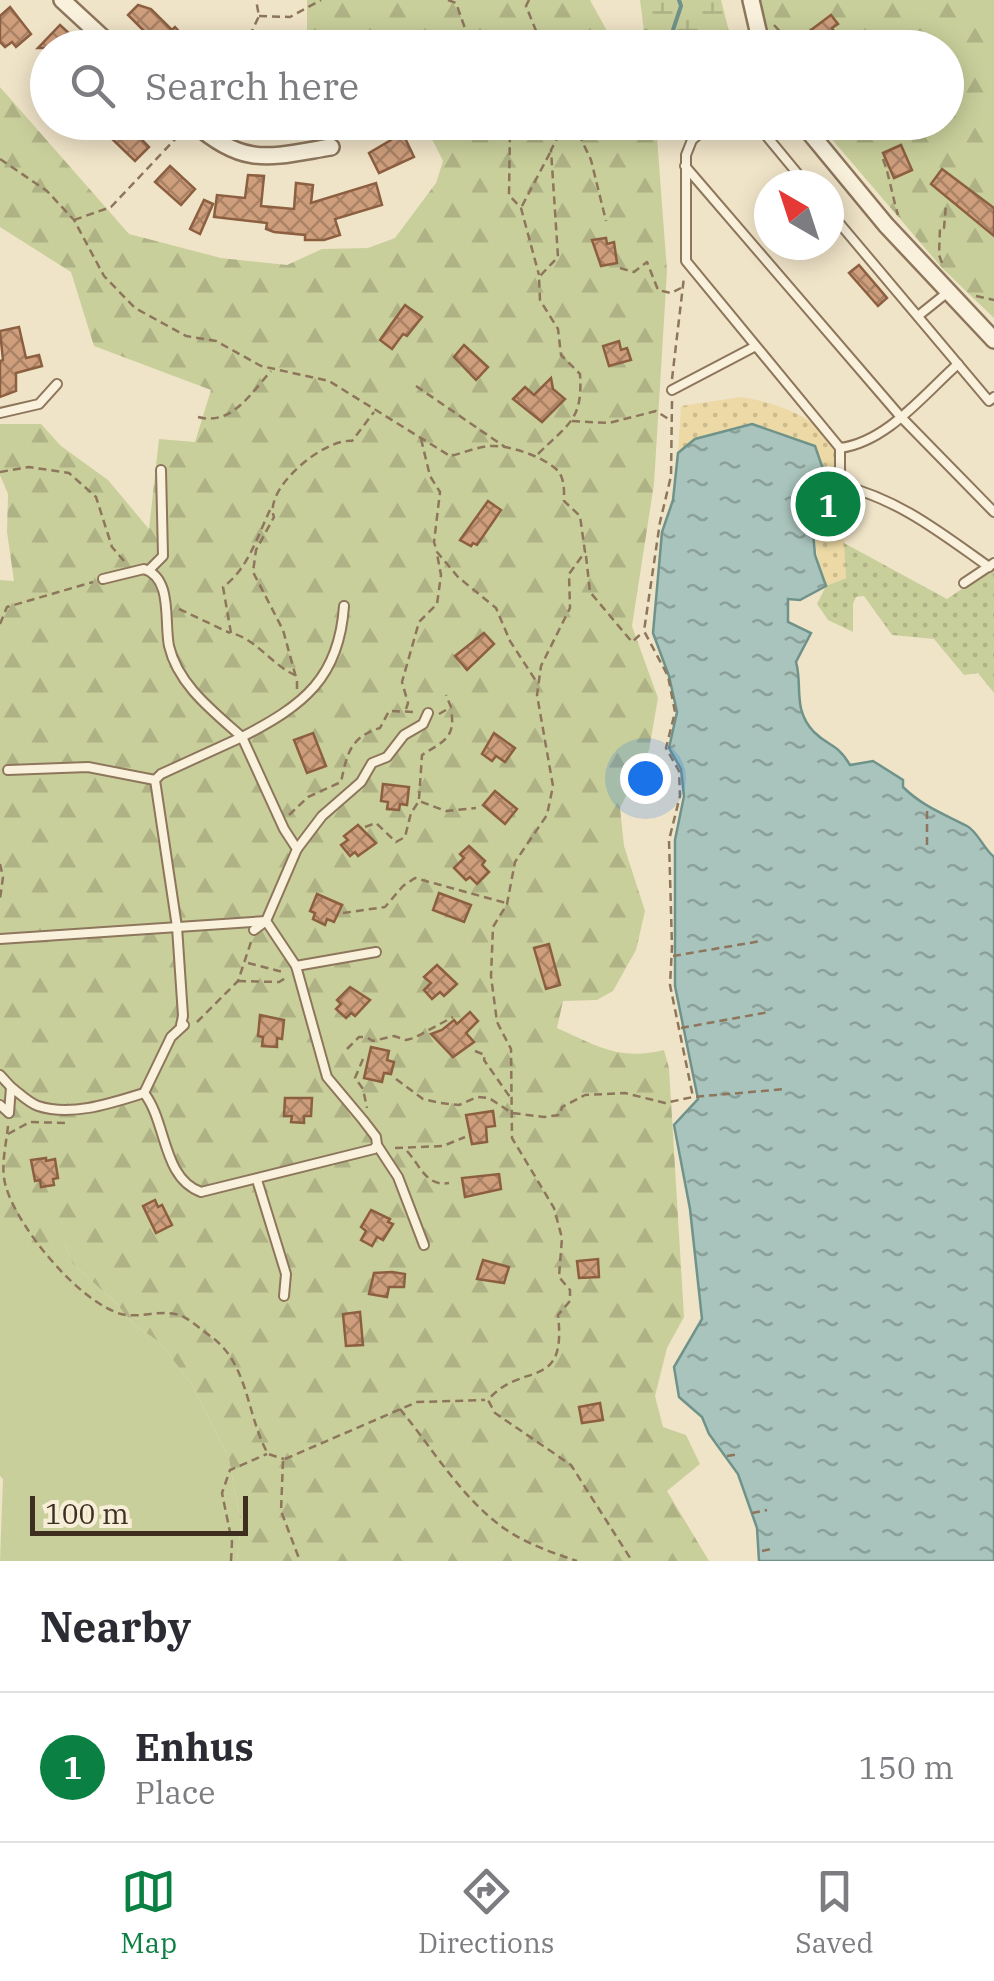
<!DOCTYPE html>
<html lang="en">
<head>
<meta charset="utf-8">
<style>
  body { margin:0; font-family:"IBM Plex Serif",serif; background:#f7f7f7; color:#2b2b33 }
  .compass { position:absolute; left:754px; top:170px; width:90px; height:90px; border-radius:50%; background:#fff; box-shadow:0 5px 25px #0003; rotate:321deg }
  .scale { position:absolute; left:30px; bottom:25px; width:218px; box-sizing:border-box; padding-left:10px; border:5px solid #3d2e20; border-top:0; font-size:28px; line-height:35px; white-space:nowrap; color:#3d2e20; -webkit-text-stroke:8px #f7eed8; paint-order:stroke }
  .you { position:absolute; left:645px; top:778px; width:35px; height:35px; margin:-25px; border:8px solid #fff; border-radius:50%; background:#1a73e8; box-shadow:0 0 0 15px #1a73e833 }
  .badge { display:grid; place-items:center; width:65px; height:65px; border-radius:50%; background:#0b8043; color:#fff; font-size:32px; font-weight:700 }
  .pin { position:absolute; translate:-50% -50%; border:5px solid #fff; box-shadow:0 2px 10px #0006 }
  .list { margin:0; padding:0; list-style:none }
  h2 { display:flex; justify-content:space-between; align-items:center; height:130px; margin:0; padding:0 40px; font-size:42px }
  h2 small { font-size:32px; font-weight:400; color:#7c7c81 }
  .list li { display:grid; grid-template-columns:65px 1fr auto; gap:30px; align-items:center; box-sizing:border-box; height:150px; padding:0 40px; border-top:2px solid #e1e1e2 }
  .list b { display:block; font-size:38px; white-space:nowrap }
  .list p { margin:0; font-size:32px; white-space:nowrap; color:#7c7c81 }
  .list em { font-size:32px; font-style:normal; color:#7c7c81 }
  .icon { flex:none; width:55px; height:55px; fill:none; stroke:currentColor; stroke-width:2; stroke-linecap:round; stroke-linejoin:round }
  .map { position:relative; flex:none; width:994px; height:1561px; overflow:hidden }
  .search { position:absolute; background:#fff; box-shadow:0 5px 25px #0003; left:30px; right:30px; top:30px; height:110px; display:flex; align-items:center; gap:25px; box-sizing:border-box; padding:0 35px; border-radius:55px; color:#7c7c81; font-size:38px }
  .sheet { height:280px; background:#fff }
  nav { display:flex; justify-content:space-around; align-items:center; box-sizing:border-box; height:140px; border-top:2px solid #e1e1e2; background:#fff; font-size:28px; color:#7c7c81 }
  nav a { display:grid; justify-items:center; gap:5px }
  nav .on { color:#0b8043 }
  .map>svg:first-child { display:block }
  .green { fill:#c9cf9b }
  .forest { fill:url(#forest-firs) }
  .wetland { fill:url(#wetland-marsh) }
  .sand { fill:url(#sand-dots) }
  .park { fill:url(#park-dots) }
  .water { fill:url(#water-ripples); stroke:#6f938a; stroke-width:2.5 }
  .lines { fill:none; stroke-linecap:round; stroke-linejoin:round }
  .stream { stroke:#6f938a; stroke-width:4 }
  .building { fill:url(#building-cross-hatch); stroke:#8d5f41; stroke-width:2.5 }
  .service-casing { stroke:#8d765c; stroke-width:12 }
  .minor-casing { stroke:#8d765c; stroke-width:20 }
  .path { stroke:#8d765c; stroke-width:2.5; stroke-dasharray:8 5; stroke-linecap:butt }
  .service { stroke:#faf1dc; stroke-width:8 }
  .minor { stroke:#faf1dc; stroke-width:15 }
</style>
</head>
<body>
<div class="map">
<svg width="994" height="1561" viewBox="0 0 994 1561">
  <defs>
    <pattern id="forest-firs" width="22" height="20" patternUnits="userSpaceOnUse" patternTransform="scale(2.5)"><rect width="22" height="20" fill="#c9cf9b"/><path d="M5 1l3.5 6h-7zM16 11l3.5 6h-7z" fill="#aeb285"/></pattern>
    <pattern id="wetland-marsh" width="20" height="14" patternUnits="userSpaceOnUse" patternTransform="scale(2.5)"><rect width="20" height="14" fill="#c9cf9b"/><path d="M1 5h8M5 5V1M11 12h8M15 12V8" fill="none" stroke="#aeb285"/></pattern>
    <pattern id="sand-dots" width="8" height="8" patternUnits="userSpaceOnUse" patternTransform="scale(2.5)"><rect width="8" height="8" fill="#ecd9a5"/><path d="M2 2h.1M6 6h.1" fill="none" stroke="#cbbb8e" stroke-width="1.8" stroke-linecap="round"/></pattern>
    <pattern id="park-dots" width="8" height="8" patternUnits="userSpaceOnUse" patternTransform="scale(2.5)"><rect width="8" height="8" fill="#c9cf9b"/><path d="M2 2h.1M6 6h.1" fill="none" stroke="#aeb285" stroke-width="1.8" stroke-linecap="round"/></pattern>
    <pattern id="water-ripples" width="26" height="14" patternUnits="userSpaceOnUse" patternTransform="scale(2.5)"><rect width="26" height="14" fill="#a9c4bc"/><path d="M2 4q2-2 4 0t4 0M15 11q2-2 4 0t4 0" fill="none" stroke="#8ba098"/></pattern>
    <pattern id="building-cross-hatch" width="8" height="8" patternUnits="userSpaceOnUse" patternTransform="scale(2.5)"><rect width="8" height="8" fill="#cf9f7d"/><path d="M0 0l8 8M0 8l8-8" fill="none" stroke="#a98266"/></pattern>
  </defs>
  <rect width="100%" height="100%" fill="#f0e4c8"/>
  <path class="green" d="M13 1216 65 1244 73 1264 116 1303 134 1325 158 1341 191 1383 229 1459 241 1524 237 1561H0L3 1479 0 1476V1226Z"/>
  <g class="forest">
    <path d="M307 0H590L616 47H307Z"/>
    <path d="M757 0H994V318L942 268 818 123 946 122V48L767 47Z"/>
    <path d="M0 87 129 234 221 258 287 265 322 249 368 248 395 238 436 183 443 161 424 123 656 124 667 271 654 484 632 626 658 698 649 750 620 808 624 846 645 911 636 950 613 991 597 1000 563 1001 557 1028C597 1046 620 1061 664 1050L669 1068 684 1317 667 1348 655 1396 663 1427 686 1435 700 1464 667 1491 709 1561H237L241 1524 229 1459 191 1383 158 1341 134 1325 116 1303 73 1264 65 1244 29 1243 13 1217 0 1226V580L14 581 7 532 8 494 0 475V424H41L61 446 108 480 149 529 159 439 195 442 211 390 94 346 71 272 0 227Z"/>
  </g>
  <path class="wetland" d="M640 0H721L733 47H646Z"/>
  <path class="sand" d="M741 397C780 403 814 417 840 448L846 578 826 586C812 546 809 510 823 469L680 449 678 453 681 406Z"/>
  <path class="park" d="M844 543 947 599 994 567V693L978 673 964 675 934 639 892 635 864 596 856 597 853 604V632L828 620 817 604 826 586 846 578Z"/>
  <path class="water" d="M752 424 815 446 823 469 812 520 815 555 826 586 800 600 788 599V622L811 633 796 662C803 686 792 709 814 732 829 747 837 743 850 765L873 761 903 780V787C922 806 944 814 967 826 978 832 983 848 994 857V1561H759L757 1528 738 1474 709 1434 702 1417 679 1397 674 1367 702 1319 690 1209 674 1125 698 1099 675 986V840L684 796 681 769 669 748 677 712 669 676 653 633 662 532 673 500 678 453 695 439Z"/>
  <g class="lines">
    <path class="stream" d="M667 48 681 6 679 0"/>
  </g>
  <g class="building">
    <path d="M138 5 151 9 172 30 175 27 186 39 176 48H168L153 32 149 36 128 15Z"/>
    <path d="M10 7 31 34 16 47 12 42 5 47 0 42V16Z"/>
    <path d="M831 15 838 24 832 28 837 36 823 46 811 30Z"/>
    <path d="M60 25 72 36 61 48H38Z"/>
    <path d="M124 122H129L145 138 142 140 149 147 135 161 110 137Z"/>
    <path d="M384 122H404L408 132 403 134 414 157 379 173 369 153 391 140Z"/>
    <path d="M901 145 912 170 894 178 883 153Z"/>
    <path d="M170 166 195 189 181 205 155 182Z"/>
    <path d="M942 169 994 208V236L931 184Z"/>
    <path d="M248 175 264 176 261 206 294 209 296 183 313 185 311 203 376 183 382 205 335 219 340 235 324 240H305V235L274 232 266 229 267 223 214 217 217 195 245 198Z"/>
    <path d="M204 200 213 204 200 234 190 229Z"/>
    <path d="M606 238 607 244 614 242 617 263 601 266 592 240Z"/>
    <path d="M859 265 887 298 878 306 849 273Z"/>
    <path d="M405 305 422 317 407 336 403 334 392 349 380 340Z"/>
    <path d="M19 327 26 358 39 355 42 366 16 373V391L0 397V361L3 360 0 331Z"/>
    <path d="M619 341 621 350 627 348 631 360 609 366 603 346Z"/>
    <path d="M464 345 488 367 476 380 454 357Z"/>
    <path d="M551 378 553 389 565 399 542 422 513 399 525 387 534 395Z"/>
    <path d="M488 501 501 510 477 545 473 543 471 546 460 540Z"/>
    <path d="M484 633 494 644 467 670 455 656Z"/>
    <path d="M313 733 326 766 307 773 294 740Z"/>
    <path d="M494 733 515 748 505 762 496 756 492 761 482 754Z"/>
    <path d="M383 784 409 787 407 805 400 804 399 810 387 809 388 802 381 801Z"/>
    <path d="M495 791 517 809 505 824 483 805Z"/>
    <path d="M358 825 376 843 358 856 355 852 350 856 341 845 348 840 344 836Z"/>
    <path d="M469 846 485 861 482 865 489 872 477 884 470 877 466 880 454 868 464 858 460 854Z"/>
    <path d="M439 893 471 905 464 922 433 910Z"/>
    <path d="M317 894 342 905 334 922 327 919 325 925 313 919 315 913 310 911Z"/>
    <path d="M549 944 560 985 546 989 534 948Z"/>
    <path d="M437 965 457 984 444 996 440 992 432 999 424 990 431 983 424 977Z"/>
    <path d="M350 987 370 1000 355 1016 351 1013 346 1018 336 1009 341 1004 337 1000Z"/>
    <path d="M470 1012 478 1021 466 1033 474 1042 453 1057 431 1034 442 1030 454 1020 457 1024Z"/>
    <path d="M260 1015 284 1020 282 1039 277 1038V1047L262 1046 263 1037 258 1036Z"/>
    <path d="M371 1047 389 1051 387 1060 394 1062 391 1074 384 1073 382 1082 364 1078Z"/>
    <path d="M285 1098H312L311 1116H304V1123L291 1122 292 1116H284Z"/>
    <path d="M493 1111 495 1126 486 1127 487 1142 472 1144 466 1115Z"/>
    <path d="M46 1158V1161L55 1159 58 1178 53 1179 54 1185 41 1187 40 1180 35 1181 31 1160Z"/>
    <path d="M499 1174 501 1189 465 1197 462 1178Z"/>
    <path d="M155 1200 158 1207 162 1205 172 1225 156 1233 143 1206Z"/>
    <path d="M371 1210 390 1219 388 1222 393 1224 383 1240 377 1237 372 1246 361 1240 366 1231 361 1227Z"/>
    <path d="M598 1259 599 1277 579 1278 577 1261Z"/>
    <path d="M483 1260 509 1267 504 1283 477 1279Z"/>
    <path d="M392 1272 405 1274 404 1287H389L387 1297 369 1294 374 1273Z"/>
    <path d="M360 1312 363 1345 346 1346 343 1314Z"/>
    <path d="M600 1403 603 1420 582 1423 579 1407Z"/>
  </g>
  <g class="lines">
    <g class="service-casing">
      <g id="service">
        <path d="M713 122 692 140 686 155V261L840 448V485C899 499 941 533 989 567"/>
        <path d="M755 122 807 185"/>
        <path d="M685 166 900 416 994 512"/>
        <path d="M829 211 989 401 994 397"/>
        <path d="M918 316 948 292"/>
        <path d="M672 390 754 347"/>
        <path d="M0 413 39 404 57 384"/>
        <path d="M840 448C887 442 924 394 958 364"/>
        <path d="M150 569 163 556 161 470"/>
        <path d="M103 579 144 569C173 578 164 622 169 646 178 685 214 712 242 737L161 774 155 780 177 927 183 1016 181 1025"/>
        <path d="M964 583 994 563"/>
        <path d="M8 770 88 767 155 780"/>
        <path d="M297 849 322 816 361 782 372 763 387 757 404 735 423 724 428 713"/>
        <path d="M254 930 266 921 297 849 284 829 242 737C304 705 339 678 344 606"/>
        <path d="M0 939 266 921 296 966 327 1077 363 1120 376 1137 377 1145 374 1149 201 1192C162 1178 167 1122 144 1093"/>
        <path d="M296 966 376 952"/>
        <path d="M0 1075 11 1087"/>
        <path d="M0 1105 9 1113 11 1087C19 1093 29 1103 38 1106 72 1117 112 1103 144 1093L171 1037 184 1025"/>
        <path d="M377 1145 398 1177 424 1245"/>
        <path d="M257 1180 286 1274 284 1296"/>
      </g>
    </g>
    <g class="minor-casing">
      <g id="minor">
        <path d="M62 0 114 48"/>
        <path d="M751 0 762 48"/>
        <path d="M193 122C244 168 270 157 331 147"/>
        <path d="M801 122 886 225 994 340"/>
      </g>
    </g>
    <g class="path">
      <path d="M448 0 456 3 472 48"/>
      <path d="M529 0 526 6 543 48"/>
      <path d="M259 16 290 17 321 0"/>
      <path d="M774 25 787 39 810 48"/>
      <path d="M244 48 259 16 256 0"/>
      <path d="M507 122 510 127 509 195 521 208 539 275"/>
      <path d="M573 122 591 160 606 221"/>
      <path d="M343 137 384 122"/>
      <path d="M0 159 47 191 74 220 104 276 135 308 186 336 216 341 261 366 329 381 450 456C463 453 477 447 490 446 510 445 544 457 557 470 565 478 564 491 564 501L580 516 585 552 569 574 570 608 541 666 537 695 553 786 547 815 515 862 507 904 493 927 491 976 497 1022 511 1049 512 1138 554 1208 562 1238 559 1277 570 1290V1301L558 1315C567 1393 522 1360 488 1400L495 1413 571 1465 632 1561"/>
      <path d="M883 159C890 178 892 195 898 215"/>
      <path d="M522 206 551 151"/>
      <path d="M74 220 111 207 180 134"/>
      <path d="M942 263 939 255 940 228H944L946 204"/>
      <path d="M620 268 634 272 647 262 658 290 671 293 681 288"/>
      <path d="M976 296 994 300"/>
      <path d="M672 379 684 277"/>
      <path d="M416 386 505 447"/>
      <path d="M672 401 671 476 660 522 644 631 668 676 675 712 666 748 679 771 680 796 669 840 672 947 670 985 693 1097"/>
      <path d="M198 417C232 426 250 394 271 371"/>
      <path d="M572 421 609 423 656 411 670 420"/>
      <path d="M421 439 430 476 440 492 434 542 437 552 458 577 496 608 510 641 538 684"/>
      <path d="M538 454C569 423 583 420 580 374L561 355 558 329 540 300 539 277 558 257 551 150 566 122"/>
      <path d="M0 472 29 467 69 473 96 497 112 547 124 561"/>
      <path d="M270 510C257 537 248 569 223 587L231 633C255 638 272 665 295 675"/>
      <path d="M586 556 590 592 632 642 643 632"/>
      <path d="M179 609 230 633"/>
      <path d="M0 624 7 607 93 582"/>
      <path d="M297 689V681L283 630 253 572 256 550 274 517C263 489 324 438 352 441L374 412"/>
      <path d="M406 709 408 703 402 682 419 622 437 604 441 575 437 554"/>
      <path d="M439 714 451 707 446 695"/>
      <path d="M419 799 422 755C444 741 456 738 451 709"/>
      <path d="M289 815 308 797 341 782C347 754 350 737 380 728L389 711 416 712"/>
      <path d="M365 827 376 823 396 842 405 837 411 813 419 801 446 811 476 808"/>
      <path d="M927 845V806"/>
      <path d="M0 864 3 877 0 899"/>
      <path d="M343 913 385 907 403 886 415 878 506 903"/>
      <path d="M673 956 761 941"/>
      <path d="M248 963 283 972"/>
      <path d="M238 981 279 982 287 977"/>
      <path d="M197 1022 238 981 252 939"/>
      <path d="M681 1028 769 1012"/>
      <path d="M347 1049 359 1037H366L373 1041 394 1036 406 1040 414 1038 453 1017"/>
      <path d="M475 1051 485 1055 484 1060 512 1100"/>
      <path d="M363 1059 355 1078 363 1089 367 1108"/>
      <path d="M396 1079 423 1099 440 1103 459 1105 477 1097 489 1098 512 1113 544 1117 560 1115 562 1107 585 1095 625 1093 665 1103 693 1097 786 1089"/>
      <path d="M8 1126C6 1146 0 1168 6 1187 18 1228 79 1302 121 1314 140 1319 163 1308 182 1316 191 1320 204 1332 213 1338 249 1366 247 1417 268 1454L284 1459"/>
      <path d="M8 1134 30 1122 67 1123"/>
      <path d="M395 1148 443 1146 465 1137"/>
      <path d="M407 1151C420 1165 426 1187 449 1183"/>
      <path d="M400 1409C433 1449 462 1499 505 1529 527 1544 553 1553 577 1561"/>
      <path d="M727 1456 739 1454"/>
      <path d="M285 1459 417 1402 485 1400"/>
      <path d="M283 1461 281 1511 300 1561"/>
      <path d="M752 1513 767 1510"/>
      <path d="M762 1551 771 1549"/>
      <path d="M231 1561 232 1542 222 1493 230 1470 267 1454"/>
    </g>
    <use href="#service" class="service"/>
    <use href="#minor" class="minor"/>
  </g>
</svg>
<svg class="compass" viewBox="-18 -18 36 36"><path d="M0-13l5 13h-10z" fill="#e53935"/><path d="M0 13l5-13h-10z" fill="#7c7c81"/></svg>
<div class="scale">100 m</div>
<div class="you"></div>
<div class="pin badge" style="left:828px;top:504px">1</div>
<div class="search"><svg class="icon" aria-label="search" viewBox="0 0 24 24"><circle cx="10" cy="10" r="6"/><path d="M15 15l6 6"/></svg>Search here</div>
</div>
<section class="sheet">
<h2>Nearby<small></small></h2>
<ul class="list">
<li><span class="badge">1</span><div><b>Enhus</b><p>Place</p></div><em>150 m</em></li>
</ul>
</section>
<nav>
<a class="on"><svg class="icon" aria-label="map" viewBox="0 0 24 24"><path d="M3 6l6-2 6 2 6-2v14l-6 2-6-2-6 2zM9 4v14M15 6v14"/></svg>Map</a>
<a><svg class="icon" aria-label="directions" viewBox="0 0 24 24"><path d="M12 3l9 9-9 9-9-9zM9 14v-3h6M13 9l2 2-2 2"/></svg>Directions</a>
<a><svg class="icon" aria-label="saved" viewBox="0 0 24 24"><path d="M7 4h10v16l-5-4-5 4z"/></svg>Saved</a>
</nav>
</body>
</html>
